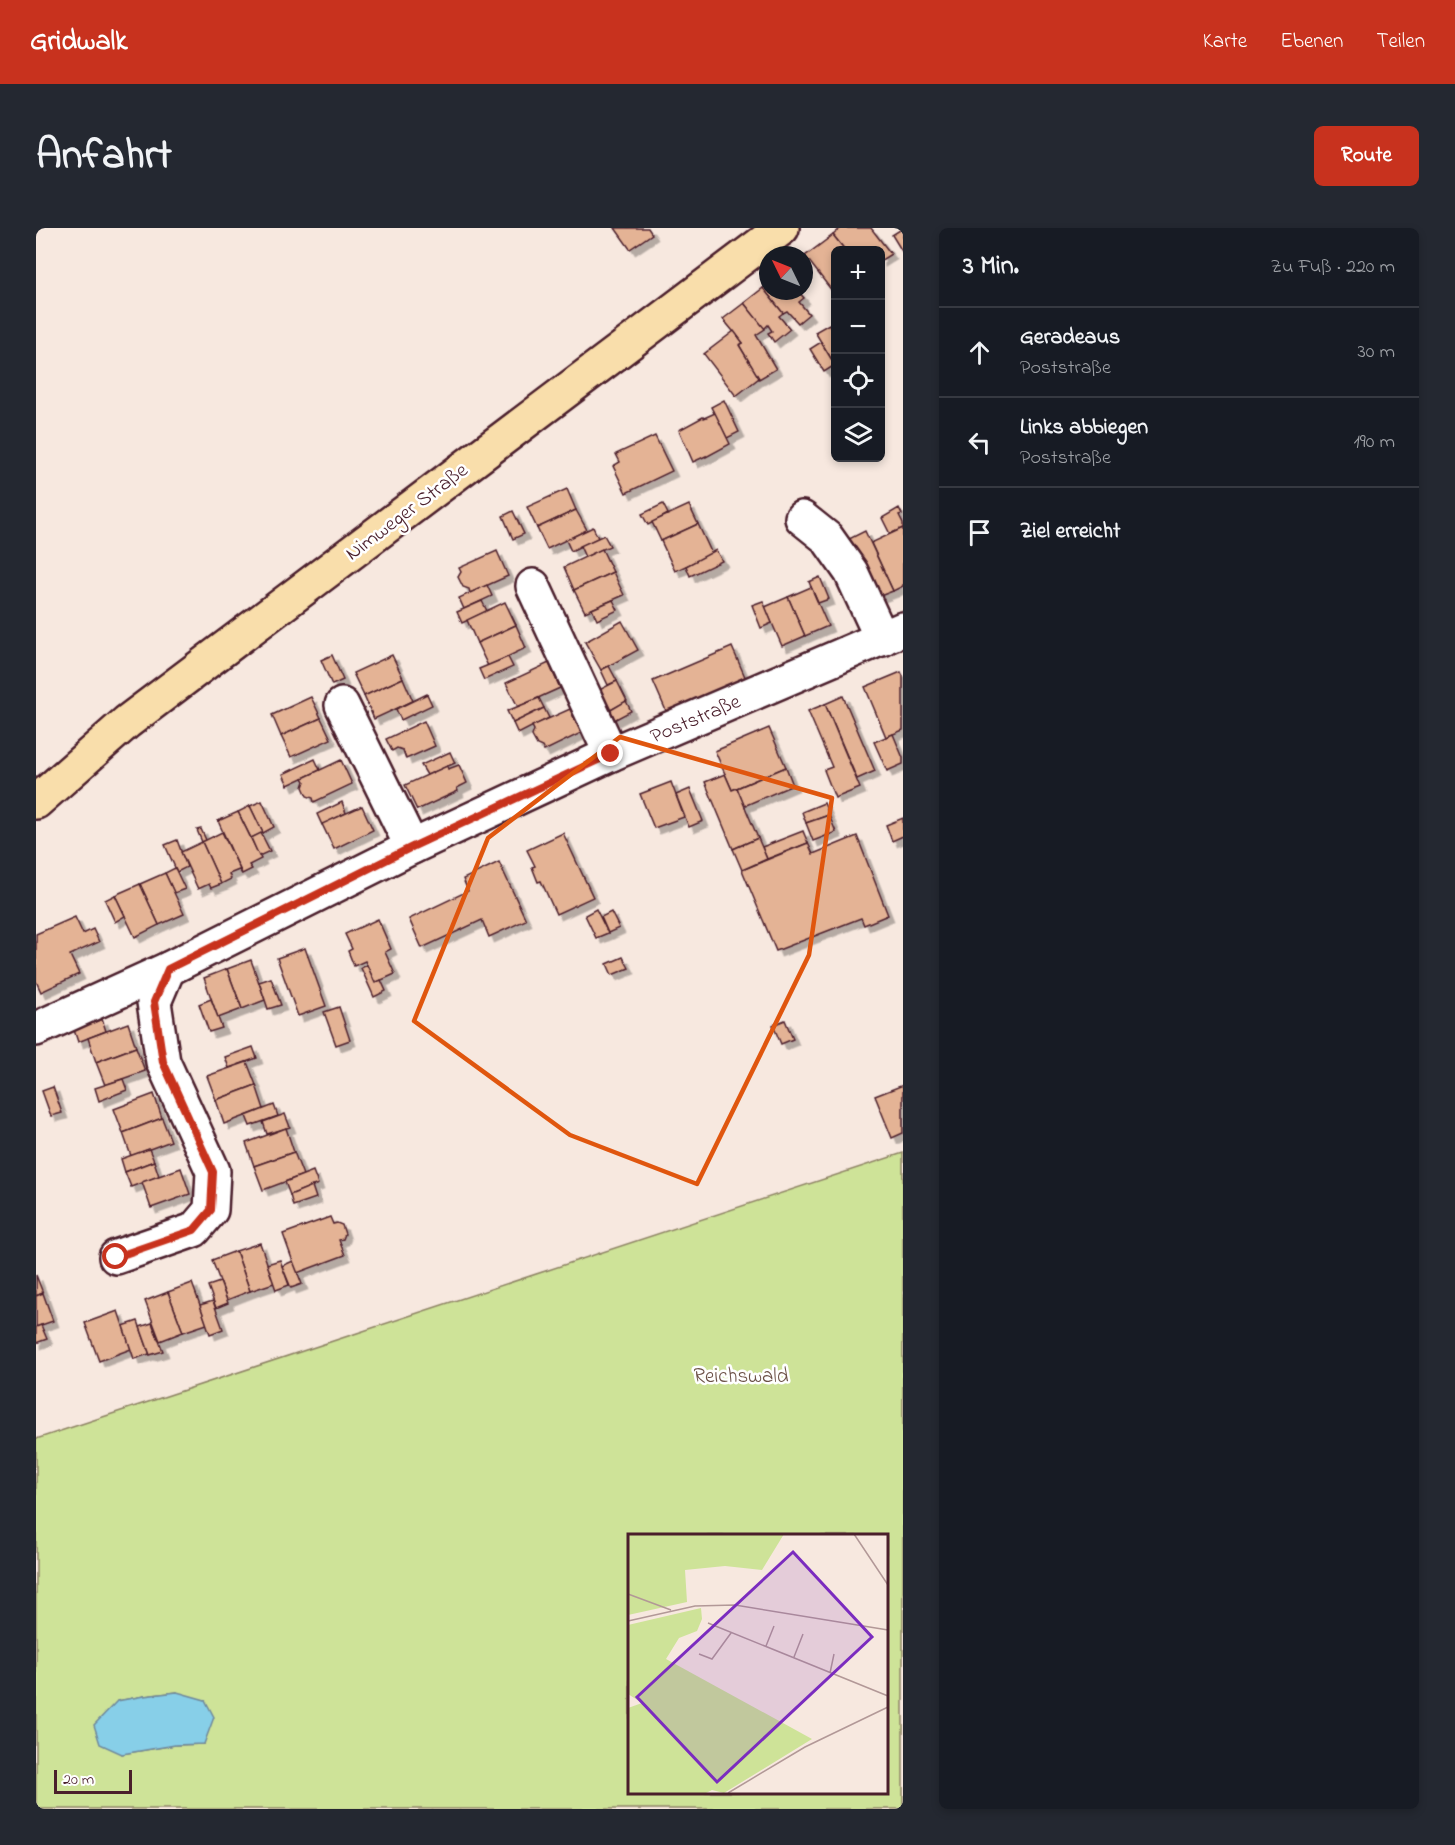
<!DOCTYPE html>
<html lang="de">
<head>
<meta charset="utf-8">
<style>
  body { margin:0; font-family:"Indie Flower",sans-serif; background:#242831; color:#f1f3f6 }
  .controls { position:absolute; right:18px; top:18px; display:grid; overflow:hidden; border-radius:9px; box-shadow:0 3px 9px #0003 }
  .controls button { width:54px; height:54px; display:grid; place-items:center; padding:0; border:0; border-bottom:2px solid #363941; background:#171b24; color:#f1f3f6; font:30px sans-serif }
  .compass { position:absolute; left:723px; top:18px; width:54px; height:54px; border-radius:50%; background:#171b24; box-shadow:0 3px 9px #0003; rotate:313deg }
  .scale { position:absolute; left:18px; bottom:15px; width:78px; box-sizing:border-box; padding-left:6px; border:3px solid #4a1f2b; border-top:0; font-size:16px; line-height:21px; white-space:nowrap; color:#4a1f2b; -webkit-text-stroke:4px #fff; paint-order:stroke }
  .stop { position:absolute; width:18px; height:18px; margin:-14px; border:4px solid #c8321e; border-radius:50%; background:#fff }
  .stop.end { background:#c8321e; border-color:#fff; box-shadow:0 2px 6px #0008 }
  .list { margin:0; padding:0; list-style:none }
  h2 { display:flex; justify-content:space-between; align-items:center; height:78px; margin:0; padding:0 24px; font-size:26px }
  h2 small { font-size:20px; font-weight:400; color:#9ea1a6 }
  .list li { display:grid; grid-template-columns:39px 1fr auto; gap:18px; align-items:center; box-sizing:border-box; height:90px; padding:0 24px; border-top:2px solid #363941 }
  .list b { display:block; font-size:22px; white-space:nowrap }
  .list p { margin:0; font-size:20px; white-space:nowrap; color:#9ea1a6 }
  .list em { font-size:20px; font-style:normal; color:#9ea1a6 }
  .icon { flex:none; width:33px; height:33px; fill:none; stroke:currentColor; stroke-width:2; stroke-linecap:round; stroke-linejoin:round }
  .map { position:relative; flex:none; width:867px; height:1581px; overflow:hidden; border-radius:9px }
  header { display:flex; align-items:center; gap:36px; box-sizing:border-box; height:84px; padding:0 30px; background:#c8321e; color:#fff }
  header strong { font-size:28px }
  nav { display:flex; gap:33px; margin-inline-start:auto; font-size:21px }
  .intro { display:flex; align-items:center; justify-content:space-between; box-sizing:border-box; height:144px; padding:0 36px }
  h1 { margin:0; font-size:42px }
  .button { padding:15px 27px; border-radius:9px; background:#c8321e; color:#fff; font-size:21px; font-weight:700 }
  main { display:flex; gap:36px; padding:0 36px }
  aside { flex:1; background:#171b24; border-radius:9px; box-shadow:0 3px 9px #0003 }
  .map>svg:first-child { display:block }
  .green { fill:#cee398; stroke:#8c8162; stroke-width:1.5; fill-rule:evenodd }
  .water { fill:#87cfe8; stroke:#6f899c; stroke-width:1.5 }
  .building { fill:#e4b395; stroke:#4a1f2b; stroke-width:1.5; filter:url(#shadow) }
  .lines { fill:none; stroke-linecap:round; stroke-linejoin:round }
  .minor-casing { stroke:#4a1f2b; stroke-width:38 }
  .major-casing { stroke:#4a1f2b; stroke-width:38 }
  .minor { stroke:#fff; stroke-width:33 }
  .major { stroke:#f9deab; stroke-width:33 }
  .route { stroke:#c8321e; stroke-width:8 }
  .marked { fill:none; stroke:#e0560e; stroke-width:4.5; stroke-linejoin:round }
  .labels { text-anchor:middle; stroke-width:5; stroke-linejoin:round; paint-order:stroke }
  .street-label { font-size:21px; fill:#4a1f2b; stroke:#fff }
  .park-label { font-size:21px; fill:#6b5046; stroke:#fff }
  .inset-road { fill:none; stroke:#b29897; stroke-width:1.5 }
  .view { fill:#7b2cbf; fill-opacity:0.15; stroke:#7b2cbf; stroke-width:3 }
  .inset-edge { fill:none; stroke:#4a1f2b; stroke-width:3 }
</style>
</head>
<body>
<header>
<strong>Gridwalk</strong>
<nav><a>Karte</a><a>Ebenen</a><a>Teilen</a></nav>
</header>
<div class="intro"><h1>Anfahrt</h1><a class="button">Route</a></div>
<main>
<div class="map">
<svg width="867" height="1581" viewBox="0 0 867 1581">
  <defs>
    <filter id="shadow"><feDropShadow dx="5.5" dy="5.5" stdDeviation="0" flood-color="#0004"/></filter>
  </defs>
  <rect width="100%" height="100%" fill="#f7e8df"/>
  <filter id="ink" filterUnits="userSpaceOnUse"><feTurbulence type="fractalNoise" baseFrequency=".0167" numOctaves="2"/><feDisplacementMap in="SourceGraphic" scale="12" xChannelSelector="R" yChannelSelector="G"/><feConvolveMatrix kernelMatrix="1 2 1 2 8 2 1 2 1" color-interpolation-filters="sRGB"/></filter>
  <g filter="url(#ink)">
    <path class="green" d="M867 925V1581H0V1211ZM594 1308H850V1564H594ZM141 1464 168 1516 139 1517 86 1526 81 1473 108 1468Z"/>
    <path class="water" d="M141 1464 169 1472 178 1489 168 1516 139 1517 86 1526 64 1516 58 1497 81 1473 108 1468Z"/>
    <g class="building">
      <path d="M579 0H612L616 6 594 21Z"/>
      <path d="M805 0H835L855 26 844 33V22H809L797 7Z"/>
      <path d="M867 0V25L856 7Z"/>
      <path d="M797 7 809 22H800V68L769 28Z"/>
      <path d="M732 56V63H762L768 70 763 74 773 86 762 95 751 83 747 85 727 60Z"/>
      <path d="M727 60 747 85 743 88 754 101 738 114 732 105 736 103 732 97 728 101 708 75Z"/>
      <path d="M708 75 729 101 720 107 740 141 723 151 703 117 707 115 687 91Z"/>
      <path d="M793 96 800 108 799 137 779 104Z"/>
      <path d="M698 103 707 115 703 117 723 150 700 168 668 126Z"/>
      <path d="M785 114 799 137 788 144 774 121Z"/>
      <path d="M688 172 703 204 691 210 675 179Z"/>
      <path d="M679 185 694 216 670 229V228L657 234 643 202 667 189 668 190Z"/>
      <path d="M619 208 636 243 590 265 577 238 584 234 580 226Z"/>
      <path d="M531 261 540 282 501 300 491 279Z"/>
      <path d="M627 276 632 286 612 297 606 286Z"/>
      <path d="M653 277 662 296 625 313 616 294Z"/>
      <path d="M863 280 866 286 863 287 867 295V300L854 306 846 290Z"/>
      <path d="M540 282 551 302 511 321 501 300Z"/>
      <path d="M477 283 488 306 477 311 467 288Z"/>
      <path d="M662 296 676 326 639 343 625 313Z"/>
      <path d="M557 299 562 310 535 323 530 312Z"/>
      <path d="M867 300V358L857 363 835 315Z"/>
      <path d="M829 303 857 363 844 368 813 311Z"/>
      <path d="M568 307 574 318 549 329 544 318Z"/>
      <path d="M566 321 577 344 538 362 528 339Z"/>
      <path d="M680 322 686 333 654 348 650 338Z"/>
      <path d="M461 323 472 348 434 365 433 361 427 359 422 349 425 344 423 340Z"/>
      <path d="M577 344 588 367 549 384 538 362Z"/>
      <path d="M784 349 793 371 782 375 773 354Z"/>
      <path d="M451 357 456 368 428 381 423 370Z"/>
      <path d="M775 359 792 398 769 408 752 369Z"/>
      <path d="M752 369 769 408 746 418 729 379Z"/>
      <path d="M577 372 582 382 561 392 556 381Z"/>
      <path d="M446 373 451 383 426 395 421 384Z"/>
      <path d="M727 373 736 395 725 400 716 377Z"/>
      <path d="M469 374 480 397 441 415 431 392Z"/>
      <path d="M586 393 602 422 565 442 549 414Z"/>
      <path d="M480 397 490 420 452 438 441 415Z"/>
      <path d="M696 419 710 451 631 485 617 453Z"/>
      <path d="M296 427 307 452 296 457 285 432Z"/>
      <path d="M356 427 367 450 328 468 317 445Z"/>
      <path d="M472 429 477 439 448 452 443 441Z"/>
      <path d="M513 435 524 460 482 479 470 455Z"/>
      <path d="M573 438 581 453 572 457 565 442Z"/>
      <path d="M865 444 867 448V502L850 509 829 459Z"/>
      <path d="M367 450 377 473 338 491 328 468Z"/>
      <path d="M581 453 591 473 573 483 563 462Z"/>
      <path d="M391 466 396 477 365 492 360 481Z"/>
      <path d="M807 468 839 543 821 551 789 476Z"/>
      <path d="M275 469 285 490 245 508 236 487Z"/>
      <path d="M503 470 508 480 477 495 471 483Z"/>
      <path d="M590 473 595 483 578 492 573 483Z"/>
      <path d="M789 476 824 560 799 570 788 542 796 539 772 483Z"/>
      <path d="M508 480 513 490 482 506 477 495Z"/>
      <path d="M534 481 545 505 508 523 506 519 501 517 496 508 498 502 496 498Z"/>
      <path d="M285 490 295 511 255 529 245 508Z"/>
      <path d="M388 493 399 518 370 531 367 522 361 520 356 523 350 511Z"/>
      <path d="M733 500 750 539 696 562 679 523Z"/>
      <path d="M857 506 867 530V536L851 543 838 514Z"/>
      <path d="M414 524 419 535 391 547 385 537Z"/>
      <path d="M279 531 284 542 252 557 247 546Z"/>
      <path d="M305 532 316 556 278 574 277 570 271 568 267 559 269 553 267 550Z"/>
      <path d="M423 537 431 555 421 560 422 563 381 582 369 557 411 538 412 541Z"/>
      <path d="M750 539 757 557 708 578 701 560Z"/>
      <path d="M689 546 696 562 701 560 722 610 697 621 669 554Z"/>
      <path d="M635 554 648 589 618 600 604 566Z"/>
      <path d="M654 561 667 593 653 599 640 567Z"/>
      <path d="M226 573 238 599 227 605 214 578Z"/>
      <path d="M306 574 310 585 286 597 281 586Z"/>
      <path d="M788 575 793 587 770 595 766 584Z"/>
      <path d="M214 578 227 605 215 610 202 584Z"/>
      <path d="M326 578 337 602 298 621 286 596Z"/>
      <path d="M202 584 225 631 213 637 216 641 206 646 182 593Z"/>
      <path d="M793 587 800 604 777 613 770 595Z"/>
      <path d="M867 590V608L856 613 850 597Z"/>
      <path d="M165 601 170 612 166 614 161 602Z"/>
      <path d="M767 603 772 615 731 631 726 619Z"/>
      <path d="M186 604 206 646 203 642 193 646 195 651 185 656 166 614Z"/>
      <path d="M225 605 234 623 223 628 215 610Z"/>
      <path d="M527 605 557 669 520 686 505 653 502 654 496 639 499 638 491 622Z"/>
      <path d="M821 608 852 687 828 697 825 690 740 723 706 642 772 615 777 626Z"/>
      <path d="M722 610 731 631 706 642 697 621Z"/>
      <path d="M141 612 151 639 141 644 129 617Z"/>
      <path d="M166 614 185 656 175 660 173 656 162 661 145 624Z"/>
      <path d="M463 634 490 692 453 709 446 692 386 720 373 691 432 663 427 651Z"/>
      <path d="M139 640 149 661 138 665 129 645Z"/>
      <path d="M129 645 148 686 123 697 104 656Z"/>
      <path d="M104 656 123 697 99 709 79 667Z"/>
      <path d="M79 667 89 688 79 694 69 672Z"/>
      <path d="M560 681 572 705 560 710 549 687Z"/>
      <path d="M575 684 583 700 572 705 565 689Z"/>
      <path d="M39 689 47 706 57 701 63 714 34 727 43 746 5 764 0 753V706Z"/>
      <path d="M342 691 355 721 349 724 359 746 339 755 329 733 318 738 312 723 316 721 309 706Z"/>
      <path d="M269 720 290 778 262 788 241 730Z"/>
      <path d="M587 729 593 740 576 747 571 736Z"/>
      <path d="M215 732 229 772 206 781 191 741Z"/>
      <path d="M331 737 339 755 345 752 350 763 338 769 325 740Z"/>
      <path d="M191 741 206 781 182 790 168 750Z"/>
      <path d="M235 750 245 777 232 781 223 754Z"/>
      <path d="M175 771 186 800 173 804 163 776Z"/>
      <path d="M303 779 314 812 300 817 288 784Z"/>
      <path d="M66 791 70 803 42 814 38 802Z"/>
      <path d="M749 792 757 811 745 816 737 797Z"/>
      <path d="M92 795 100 819 60 834 52 810Z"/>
      <path d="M100 819 109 843 69 857 60 834Z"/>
      <path d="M217 819 221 830 193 840 189 829Z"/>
      <path d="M211 834 220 857 180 872 171 848Z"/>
      <path d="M87 851 91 862 63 873 59 860Z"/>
      <path d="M220 857 228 881 188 896 180 872Z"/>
      <path d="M867 857V905L856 910 839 868Z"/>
      <path d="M17 859 26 885 15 888 6 863Z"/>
      <path d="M118 866 126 890 87 905 78 881Z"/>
      <path d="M238 877 242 888 214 898 210 888Z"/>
      <path d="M249 886 254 899 231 906 227 894Z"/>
      <path d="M126 890 135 913 95 928 87 905Z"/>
      <path d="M250 900 258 924 218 938 210 915Z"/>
      <path d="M113 921 118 933 89 944 85 931Z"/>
      <path d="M258 924 267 947 227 962 218 938Z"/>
      <path d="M118 933 123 948 95 959 89 944Z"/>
      <path d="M145 940 154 966 115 980 106 954Z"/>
      <path d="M277 943 282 956 254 967 249 954Z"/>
      <path d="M276 958 280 970 257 978 254 967Z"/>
      <path d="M294 989 297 996 301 995 306 997 309 1006 307 1011 303 1012 309 1027 261 1045 247 1006Z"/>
      <path d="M224 1015 238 1055 214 1063 200 1023Z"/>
      <path d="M200 1023 214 1063 191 1072 176 1032Z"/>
      <path d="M244 1032 253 1057 240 1062 231 1036Z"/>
      <path d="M257 1033 266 1056 255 1060 246 1038Z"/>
      <path d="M0 1047 7 1065 0 1068Z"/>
      <path d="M184 1054 192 1075 180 1080 172 1058Z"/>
      <path d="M156 1055 171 1096 147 1104 132 1064Z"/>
      <path d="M132 1064 147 1104 124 1113 109 1073Z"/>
      <path d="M7 1065 17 1093 0 1099V1068Z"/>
      <path d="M177 1073 187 1101 174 1106 164 1077Z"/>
      <path d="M82 1083 95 1121 63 1133 49 1095Z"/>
      <path d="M102 1093 114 1127 113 1126 98 1131 87 1098Z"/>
      <path d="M116 1095 127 1123 114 1127 104 1099Z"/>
      <path d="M5 1097 11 1111 0 1115V1099Z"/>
    </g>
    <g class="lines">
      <g class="minor-casing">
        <g id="minor">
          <path d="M766 290 791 310 815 344 846 411"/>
          <path d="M497 358 575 526"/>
          <path d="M306 477 376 619"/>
          <path d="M0 801 132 741 376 619 575 526 867 401"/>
          <path d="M80 1029 158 1002 175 982 177 943 127 834 118 774 132 741"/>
        </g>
      </g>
      <g class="major-casing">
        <path id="major" d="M0 574 91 494 746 0"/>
      </g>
      <use href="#minor" class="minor"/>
      <use href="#major" class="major"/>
    </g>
  </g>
  <g class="lines" filter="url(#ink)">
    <path class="route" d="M80 1029 158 1002 175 982 177 944 127 834 118 774 132 741 376 619 575 526"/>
  </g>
  <path class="marked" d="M584 509 796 570 773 727 661 956 534 907 378 793 452 610Z"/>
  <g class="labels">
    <g class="street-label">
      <text transform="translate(370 283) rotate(-37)" y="7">Nimweger Straße</text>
      <text transform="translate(659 490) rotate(-23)" y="7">Poststraße</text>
    </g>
    <g class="park-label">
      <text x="705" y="1154">Reichswald</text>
    </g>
  </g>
  <g transform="translate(592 1306)">
    <rect width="260" height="260" fill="#f7e8df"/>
    <path d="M0 0H156L134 36 97 32 57 36 59 68 0 81ZM73 74 74 85 69 97 51 104 38 125 184 205 96 259 84 256 78 259H0V174L14 169 0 160V91Z" fill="#cee398"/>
    <path class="inset-road" d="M226 0 260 51M0 60 43 76M0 87 67 72 107 71 260 96M80 89 260 162M138 112 146 92M71 120 84 125 103 99M166 123 175 100M202 139 206 120M100 259 177 213 260 173"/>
    <path class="view" d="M165 18 244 103 89 248 9 163Z"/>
    <rect width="260" height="260" class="inset-edge"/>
  </g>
</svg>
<div class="controls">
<button>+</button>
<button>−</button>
<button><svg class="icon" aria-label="locate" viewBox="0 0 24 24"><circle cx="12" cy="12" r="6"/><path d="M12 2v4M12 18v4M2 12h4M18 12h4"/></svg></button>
<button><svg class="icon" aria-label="layers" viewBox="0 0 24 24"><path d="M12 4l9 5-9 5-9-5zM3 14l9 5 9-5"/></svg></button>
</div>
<svg class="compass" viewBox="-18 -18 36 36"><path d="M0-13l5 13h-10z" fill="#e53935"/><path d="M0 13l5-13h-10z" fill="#9ea1a6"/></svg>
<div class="scale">20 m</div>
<div class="stop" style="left:80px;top:1029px"></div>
<div class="stop end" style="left:575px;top:526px"></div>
</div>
<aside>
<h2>3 Min.<small>Zu Fuß · 220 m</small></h2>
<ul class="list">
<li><svg class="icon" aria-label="ahead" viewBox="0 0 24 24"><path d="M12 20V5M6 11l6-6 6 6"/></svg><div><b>Geradeaus</b><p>Poststraße</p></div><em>30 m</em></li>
<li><svg class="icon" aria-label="left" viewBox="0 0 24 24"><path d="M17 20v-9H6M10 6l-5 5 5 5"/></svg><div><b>Links abbiegen</b><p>Poststraße</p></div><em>190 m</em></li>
<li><svg class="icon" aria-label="arrive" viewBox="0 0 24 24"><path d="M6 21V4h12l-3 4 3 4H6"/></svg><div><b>Ziel erreicht</b></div></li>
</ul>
</aside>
</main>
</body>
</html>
